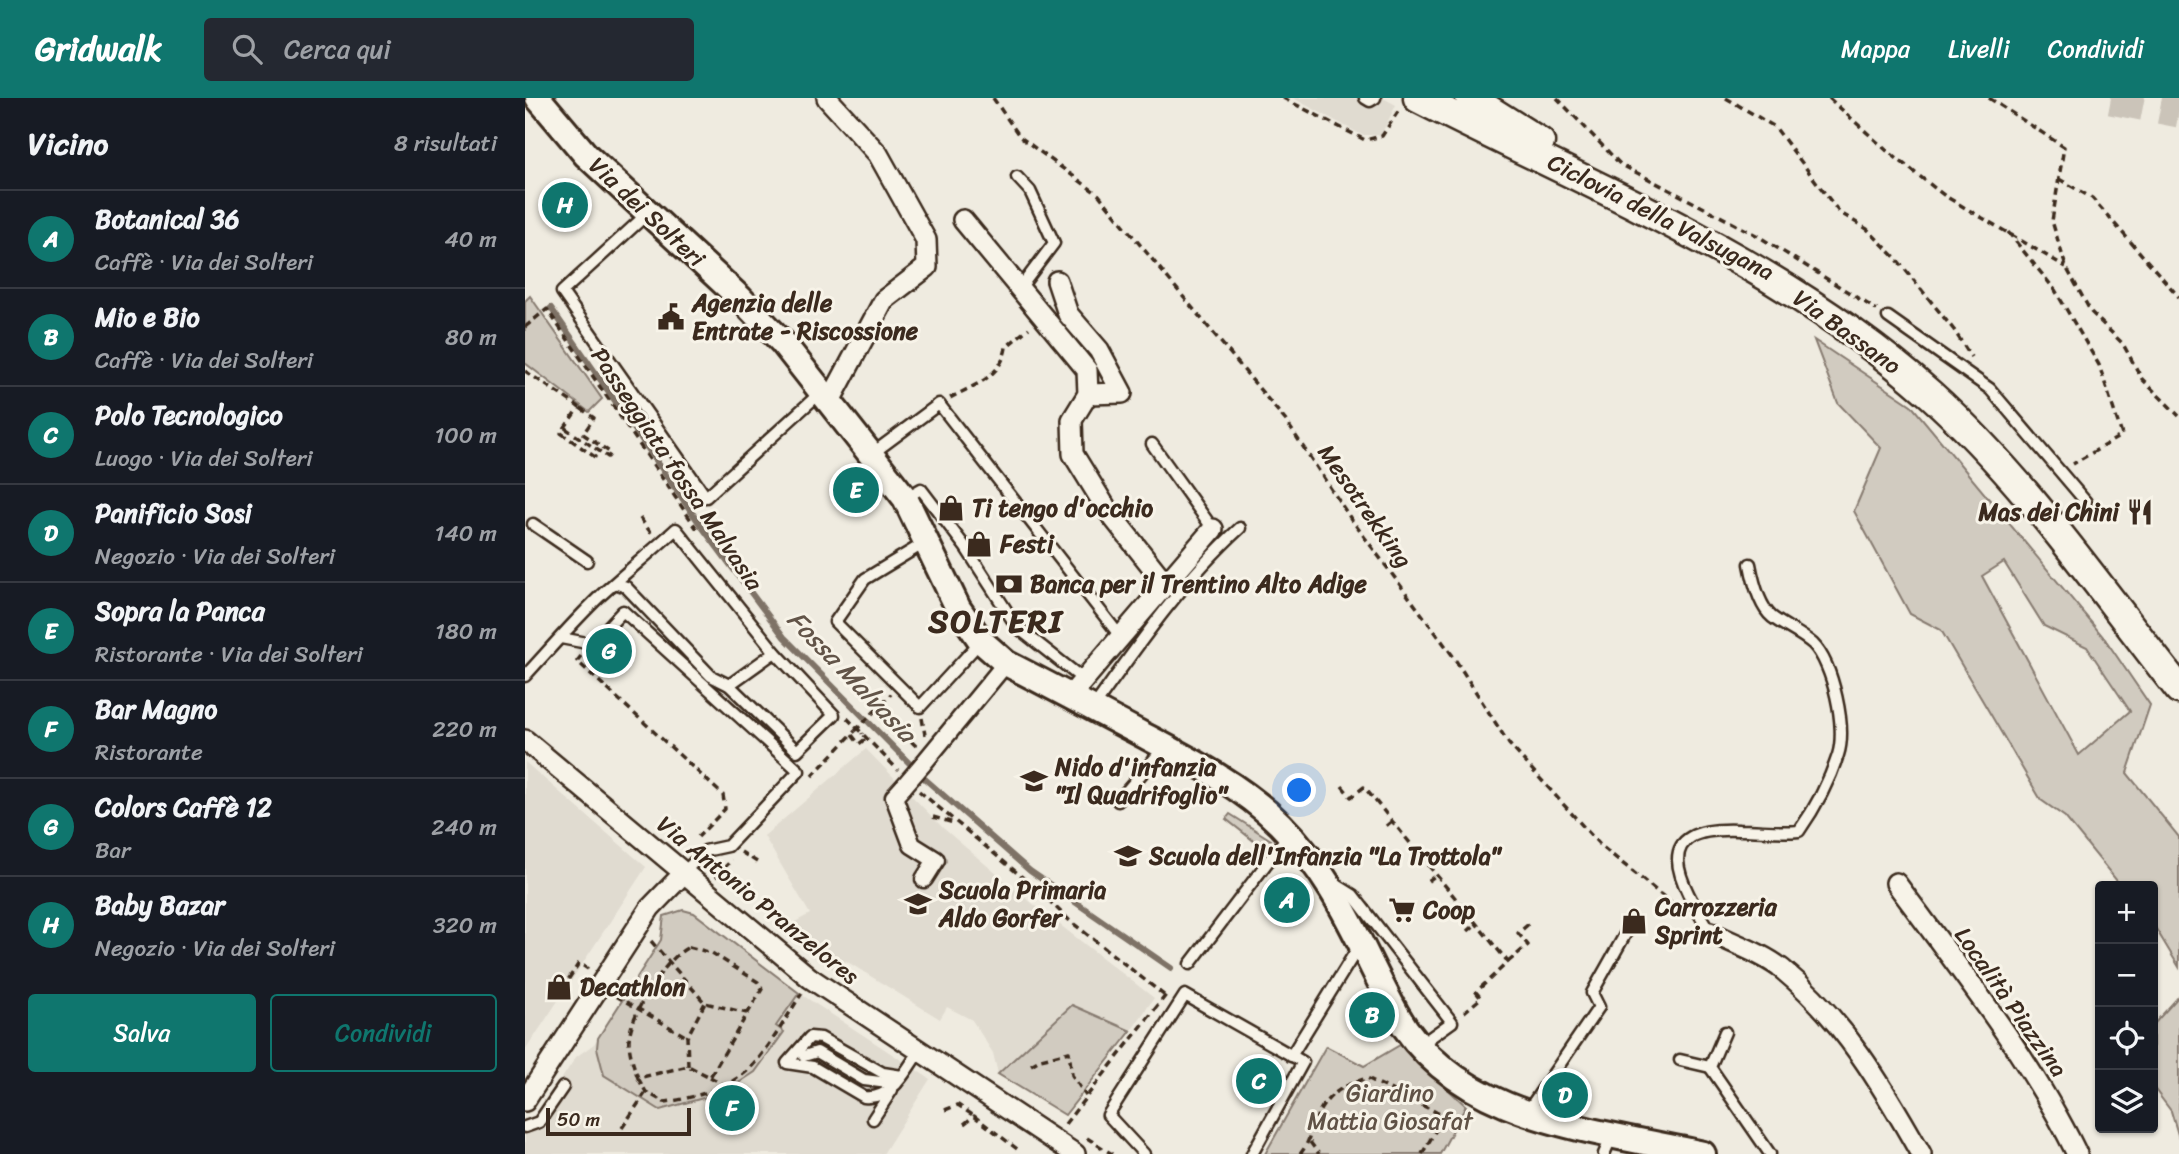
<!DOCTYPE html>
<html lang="it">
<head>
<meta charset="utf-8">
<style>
  body { margin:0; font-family:Sriracha,sans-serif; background:#242831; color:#f1f3f6 }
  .controls { position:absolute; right:21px; bottom:21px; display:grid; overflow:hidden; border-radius:7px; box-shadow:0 2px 5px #0004 }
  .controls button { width:63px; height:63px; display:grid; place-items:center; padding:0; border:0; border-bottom:2px solid #363941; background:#171b24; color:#f1f3f6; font:35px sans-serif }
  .scale { position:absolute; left:21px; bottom:18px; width:145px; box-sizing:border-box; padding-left:7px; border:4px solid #3b2a1e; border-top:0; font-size:19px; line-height:24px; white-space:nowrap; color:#3b2a1e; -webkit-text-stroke:5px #f7f3e8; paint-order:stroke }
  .you { position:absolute; left:775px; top:693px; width:24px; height:24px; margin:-18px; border:5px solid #fff; border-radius:50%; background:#1a73e8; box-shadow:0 0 0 10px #1a73e833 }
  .badge { display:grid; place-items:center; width:46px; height:46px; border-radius:50%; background:#0f766e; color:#fff; font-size:23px; font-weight:700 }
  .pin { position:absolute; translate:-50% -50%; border:4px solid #fff; box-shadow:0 2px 7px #0006 }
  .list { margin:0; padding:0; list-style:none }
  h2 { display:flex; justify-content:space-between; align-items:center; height:91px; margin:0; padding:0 28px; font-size:30px }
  h2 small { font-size:23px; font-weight:400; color:#9ea1a6 }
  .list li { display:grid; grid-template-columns:46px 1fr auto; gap:21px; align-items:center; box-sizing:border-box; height:98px; padding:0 28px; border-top:2px solid #363941 }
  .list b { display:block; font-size:26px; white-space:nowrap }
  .list p { margin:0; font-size:23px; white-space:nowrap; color:#9ea1a6 }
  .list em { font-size:23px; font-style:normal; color:#9ea1a6 }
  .actions { display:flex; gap:14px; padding:21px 28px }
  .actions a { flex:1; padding:16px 0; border:2px solid #0f766e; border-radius:7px; text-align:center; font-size:24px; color:#0f766e }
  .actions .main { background:#0f766e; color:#fff }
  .icon { flex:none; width:38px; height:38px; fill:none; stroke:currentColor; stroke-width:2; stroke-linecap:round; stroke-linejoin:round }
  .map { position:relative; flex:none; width:1654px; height:1056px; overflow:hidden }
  header { display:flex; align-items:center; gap:42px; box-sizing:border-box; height:98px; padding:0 35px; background:#0f766e; color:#fff }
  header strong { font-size:33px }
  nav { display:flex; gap:38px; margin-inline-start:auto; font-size:24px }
  .search { width:490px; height:63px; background:#242831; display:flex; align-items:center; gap:18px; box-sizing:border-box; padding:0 24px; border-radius:7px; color:#9ea1a6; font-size:26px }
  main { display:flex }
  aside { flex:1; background:#171b24 }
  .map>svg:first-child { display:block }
  .built { fill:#e0dbd0 }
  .green { fill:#d1cbc0; stroke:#867a6f; stroke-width:2; fill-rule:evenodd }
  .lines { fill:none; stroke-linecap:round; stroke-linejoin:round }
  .stream { stroke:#7e7266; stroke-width:6 }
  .trunk-tunnel { stroke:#cbc4b9; stroke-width:33; stroke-dasharray:33 17; stroke-linecap:butt }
  .service-casing { stroke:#3b2a1e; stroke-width:15 }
  .pedestrian-casing { stroke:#3b2a1e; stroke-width:21 }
  .minor-casing { stroke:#3b2a1e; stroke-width:24 }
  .tertiary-casing { stroke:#3b2a1e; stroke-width:30 }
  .secondary-casing { stroke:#3b2a1e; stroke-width:33 }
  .path { stroke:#3b2a1e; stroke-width:3.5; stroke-dasharray:7 5; stroke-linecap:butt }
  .service { stroke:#f7f3e8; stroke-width:10 }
  .pedestrian { stroke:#f7f3e8; stroke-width:16 }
  .minor { stroke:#f7f3e8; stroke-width:19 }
  .tertiary { stroke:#f7f3e8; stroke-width:24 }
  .secondary { stroke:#f7f3e8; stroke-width:28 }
  .pedestrian-bridge-casing { stroke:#3b2a1e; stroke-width:21; stroke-linecap:butt }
  .path-bridge { stroke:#3b2a1e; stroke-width:3.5; stroke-dasharray:7 5; stroke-linecap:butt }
  .pedestrian-bridge { stroke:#f7f3e8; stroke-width:16 }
  .labels { text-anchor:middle; stroke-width:6; stroke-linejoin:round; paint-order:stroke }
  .street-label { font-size:24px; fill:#3b2a1e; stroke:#f7f3e8 }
  .poi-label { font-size:24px; font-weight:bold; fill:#3b2a1e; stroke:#f7f3e8; text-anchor:start }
  .park-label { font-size:24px; fill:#605246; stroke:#f7f3e8 }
  .water-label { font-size:26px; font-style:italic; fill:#625448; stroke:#f7f3e8 }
  .district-label { font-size:32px; font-weight:bold; letter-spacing:2px; fill:#3b2a1e; stroke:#f7f3e8 }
</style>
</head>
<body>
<header>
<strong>Gridwalk</strong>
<div class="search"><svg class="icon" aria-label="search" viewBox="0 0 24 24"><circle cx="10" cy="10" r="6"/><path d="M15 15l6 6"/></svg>Cerca qui</div>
<nav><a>Mappa</a><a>Livelli</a><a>Condividi</a></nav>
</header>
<main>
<aside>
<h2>Vicino<small>8 risultati</small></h2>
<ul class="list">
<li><span class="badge">A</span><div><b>Botanical 36</b><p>Caffè · Via dei Solteri</p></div><em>40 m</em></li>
<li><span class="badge">B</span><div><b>Mio e Bio</b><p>Caffè · Via dei Solteri</p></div><em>80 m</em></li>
<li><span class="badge">C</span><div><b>Polo Tecnologico</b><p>Luogo · Via dei Solteri</p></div><em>100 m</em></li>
<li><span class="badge">D</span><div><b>Panificio Sosi</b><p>Negozio · Via dei Solteri</p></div><em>140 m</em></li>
<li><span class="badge">E</span><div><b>Sopra la Panca</b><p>Ristorante · Via dei Solteri</p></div><em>180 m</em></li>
<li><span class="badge">F</span><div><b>Bar Magno</b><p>Ristorante</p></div><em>220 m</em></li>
<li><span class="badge">G</span><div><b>Colors Caffè 12</b><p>Bar</p></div><em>240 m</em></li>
<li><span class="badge">H</span><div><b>Baby Bazar</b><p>Negozio · Via dei Solteri</p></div><em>320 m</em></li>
</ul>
<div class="actions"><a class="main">Salva</a><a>Condividi</a></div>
</aside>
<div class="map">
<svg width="1654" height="1056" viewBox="0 0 1654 1056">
  <rect width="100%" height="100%" fill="#efebe0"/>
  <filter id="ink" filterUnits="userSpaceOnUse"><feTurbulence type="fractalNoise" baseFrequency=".0143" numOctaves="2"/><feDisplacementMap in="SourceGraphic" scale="14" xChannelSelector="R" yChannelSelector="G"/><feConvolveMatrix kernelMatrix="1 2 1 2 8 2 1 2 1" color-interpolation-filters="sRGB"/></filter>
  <g filter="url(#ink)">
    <g class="built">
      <path d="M768 0H858L871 7 856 37H837Z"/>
      <path d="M341 651 418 730 494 795 629 900 606 933 547 907 473 976 468 955 447 922 422 909 415 921 321 863 309 871 297 865 255 832 285 816 239 738Z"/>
      <path d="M0 664 121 769 0 953Z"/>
      <path d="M158 812 169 815 265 889 405 981 358 1056H0V1036L51 959 69 946 132 848 139 831V818Z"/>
    </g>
    <g class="green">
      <path d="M5 198 77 301 64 314 0 265V203Z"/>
      <path d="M1289 242 1386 307 1580 541 1625 607 1602 675 1654 739V869L1628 826V788H1596L1540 719 1516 702 1416 532 1385 516 1329 413 1356 350 1313 305ZM1479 464 1519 528 1562 549 1605 613 1554 657 1457 478Z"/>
      <path d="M705 716 746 742 739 751 701 721Z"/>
      <path d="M158 812 169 815 274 895 251 928 259 934 230 974 215 984 189 997 135 1012 79 977 72 950 73 940 136 842 139 818Z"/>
      <path d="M1654 898V1040L1646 1013 1628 989V927Z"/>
      <path d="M547 907 606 933 540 1017 473 976Z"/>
      <path d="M875 947 941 1008 915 1056H740L801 948 839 968Z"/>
    </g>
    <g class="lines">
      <path class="stream" d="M26 210 177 429 259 539 400 681 505 773 646 870"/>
      <path class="trunk-tunnel" d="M1586 0 1654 13"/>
      <g class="service-casing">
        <g id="service">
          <path d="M840 0 845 3 850 0"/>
          <path d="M492 79 505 93 529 145 495 190"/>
          <path d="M122 116 37 194 181 399 295 295"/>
          <path d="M1363 219 1465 291 1561 404 1530 429"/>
          <path d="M627 346 688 431"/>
          <path d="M348 355 414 306 595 538"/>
          <path d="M380 400 396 391 441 450 492 529 559 582"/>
          <path d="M8 426 62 463"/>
          <path d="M401 444 340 481 310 524 395 609 455 544"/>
          <path d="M36 540 67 546 98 513 274 673 203 748 180 753 158 775"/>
          <path d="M0 578C24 552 48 524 74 499 99 476 126 454 151 431L250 554 309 617 272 653 204 587 186 578 101 489 90 485"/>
          <path d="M204 587 250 554"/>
          <path d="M568 610C613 547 658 482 715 430"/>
          <path d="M593 703 631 659"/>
          <path d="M812 787 828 797 927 924 895 947"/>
          <path d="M1185 834C1154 783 1121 728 1214 732 1235 732 1254 735 1274 733 1291 709 1304 684 1313 657 1322 630 1308 566 1288 546 1276 535 1260 529 1247 519 1234 508 1228 482 1225 466"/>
          <path d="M665 866 764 736"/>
          <path d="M1200 934 1185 969 1245 1056"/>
          <path d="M279 958 292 954 339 982 371 986"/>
          <path d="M766 958 834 848"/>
          <path d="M1155 962 1185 969"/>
          <path d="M377 978 358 975 296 940 285 939 262 965 288 969 339 999C368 1002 381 972 395 952"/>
          <path d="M1002 1014 1074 909 1067 895 1102 833"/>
          <path d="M348 1021 367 992"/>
          <path d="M0 1029 14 1024 38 989"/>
          <path d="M619 1056 583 1017 660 897 778 964 727 1056"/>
          <path d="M1079 1056 1086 1040"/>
        </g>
      </g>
      <g class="pedestrian-casing">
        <g id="pedestrian">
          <path d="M397 667 481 565"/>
          <path d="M379 688 369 699 387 747 411 762 399 781"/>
        </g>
      </g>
      <g class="minor-casing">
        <g id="minor">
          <path d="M302 0 353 56 401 142 402 169 359 202 305 303"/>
          <path d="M438 122 562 272 563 296 547 322 548 356 583 413 640 485"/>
          <path d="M532 183 543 216 574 252 597 295 563 296"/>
          <path d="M545 598 688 431"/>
          <path d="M0 642 285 880 550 1056"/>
          <path d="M1371 785C1436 873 1504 958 1552 1056"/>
          <path d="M1185 834C1207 845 1237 855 1257 871 1319 922 1357 987 1396 1056"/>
          <path d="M0 1003 125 810 158 776"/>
        </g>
      </g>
      <g class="tertiary-casing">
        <path id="tertiary" d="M13 0 61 57 215 200 258 245 380 400 433 510 456 543 481 565C528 589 575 614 622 639 668 663 718 689 755 726 813 784 833 845 871 915 931 1022 1071 1032 1178 1056"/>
      </g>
      <g class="secondary-casing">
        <g id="secondary">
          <path d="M893 0C1069 90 1255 163 1405 296 1500 381 1575 491 1654 591"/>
          <path d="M945 0 1015 44"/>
        </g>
      </g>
      <g class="path">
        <path d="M468 0 495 39 574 97 761 323 826 421 928 558 984 646 1075 747 1155 812"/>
        <path d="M758 0 840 42 857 38 874 12"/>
        <path d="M1032 0 1095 66 1233 138 1352 212"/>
        <path d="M1201 0 1250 29 1314 114 1342 131 1370 159 1429 232 1446 259"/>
        <path d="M1304 0 1361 52 1420 98 1541 169"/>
        <path d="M1464 0 1539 49 1527 123 1541 169 1566 214 1598 246 1617 281 1654 318"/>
        <path d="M1534 81 1567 100 1654 199"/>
        <path d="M1483 134 1530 192 1574 267 1597 337 1548 366"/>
        <path d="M0 229 22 211 172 431"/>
        <path d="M0 273 54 309 36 335 70 359 67 363"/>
        <path d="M425 300C449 287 477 279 481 249L504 230"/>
        <path d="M40 330 83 359 86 355 58 336 69 320 54 309"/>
        <path d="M115 420 126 435"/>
        <path d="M56 558 52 563 198 697 200 711 173 739"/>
        <path d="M352 610 391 648"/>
        <path d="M348 615 366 596"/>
        <path d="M322 620 373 672"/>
        <path d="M397 620 400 637"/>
        <path d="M327 637 334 646 339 642 337 635"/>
        <path d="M287 678 330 633"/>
        <path d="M817 688 826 699 839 689 983 864 951 894 956 900 937 916"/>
        <path d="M394 693 514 793 544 822 640 898"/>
        <path d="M408 719 429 725"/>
        <path d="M861 728 867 723"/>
        <path d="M216 754 232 764"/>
        <path d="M190 779 207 762"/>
        <path d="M903 783 911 777"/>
        <path d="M943 833 951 826"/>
        <path d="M126 843 180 905 222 915"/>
        <path d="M164 849 187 855 233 884 237 891 185 979 163 968 113 980C109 969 104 955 104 943 104 917 141 859 164 849Z"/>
        <path d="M983 864 1003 847 993 835 1006 824"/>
        <path d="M34 889 46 896"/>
        <path d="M37 891 54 865 63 871"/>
        <path d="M91 898 162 939"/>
        <path d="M506 967 516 961 544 954 547 977 561 998"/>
        <path d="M163 968 162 939 180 905"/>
        <path d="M185 979 198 986"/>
        <path d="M113 980 121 994 139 1004C167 1001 209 989 228 967 247 946 262 918 277 895"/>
        <path d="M420 1012 433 1007 449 1018"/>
        <path d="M439 1026 449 1018 496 1054"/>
        <path d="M540 1026 641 897"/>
        <path d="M97 1030 121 994"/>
        <path d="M562 1040 587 1056"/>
        <path d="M785 1044 794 1056"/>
        <path d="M775 1056C785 1044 785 1034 791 1021 800 997 819 987 842 980L919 1018"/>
        <path d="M897 1056 919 1018 943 1029"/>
      </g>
      <use href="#service" class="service"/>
      <use href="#pedestrian" class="pedestrian"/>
      <use href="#minor" class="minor"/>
      <use href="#tertiary" class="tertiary"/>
      <use href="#secondary" class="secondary"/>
      <g class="pedestrian-bridge-casing">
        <path id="pedestrian-bridge" d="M379 688 397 667"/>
      </g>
      <path class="path-bridge" d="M330 633 348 615"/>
      <use href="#pedestrian-bridge" class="pedestrian-bridge"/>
    </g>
  </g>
  <defs>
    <g id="civic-bare" transform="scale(2.1)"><path d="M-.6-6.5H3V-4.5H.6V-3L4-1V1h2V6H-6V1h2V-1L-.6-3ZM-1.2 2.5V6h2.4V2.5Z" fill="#3b2a1e" stroke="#f7f3e8" stroke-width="2.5" paint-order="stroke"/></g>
    <g id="shop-bare" transform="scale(2.1)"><path d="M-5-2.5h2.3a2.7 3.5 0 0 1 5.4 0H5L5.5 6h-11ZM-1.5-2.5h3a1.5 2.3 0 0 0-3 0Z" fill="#3b2a1e" stroke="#f7f3e8" stroke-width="2.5" paint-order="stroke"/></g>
    <g id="restaurant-bare" transform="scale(2.1)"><path d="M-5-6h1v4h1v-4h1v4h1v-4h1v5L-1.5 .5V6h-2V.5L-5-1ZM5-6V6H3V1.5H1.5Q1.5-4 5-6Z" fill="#3b2a1e" stroke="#f7f3e8" stroke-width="2.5" paint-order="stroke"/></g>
    <g id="bank-bare" transform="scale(2.1)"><path d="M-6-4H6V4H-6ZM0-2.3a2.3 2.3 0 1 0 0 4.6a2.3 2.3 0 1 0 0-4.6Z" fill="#3b2a1e" stroke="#f7f3e8" stroke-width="2.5" paint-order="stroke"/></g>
    <g id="school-bare" transform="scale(2.1)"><path d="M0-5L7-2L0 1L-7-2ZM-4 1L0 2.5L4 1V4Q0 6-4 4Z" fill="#3b2a1e" stroke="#f7f3e8" stroke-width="2.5" paint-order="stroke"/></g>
    <g id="supermarket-bare" transform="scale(2.1)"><path d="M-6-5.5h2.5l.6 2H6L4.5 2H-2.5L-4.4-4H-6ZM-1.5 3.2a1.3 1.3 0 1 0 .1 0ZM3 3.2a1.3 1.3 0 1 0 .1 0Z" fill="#3b2a1e" stroke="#f7f3e8" stroke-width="2.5" paint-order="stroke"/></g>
  </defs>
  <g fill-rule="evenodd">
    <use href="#civic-bare" x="146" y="219"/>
    <use href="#shop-bare" x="426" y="410"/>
    <use href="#restaurant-bare" x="1615" y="414"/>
    <use href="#shop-bare" x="454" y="446"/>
    <use href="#bank-bare" x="484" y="486"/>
    <use href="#school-bare" x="509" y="683"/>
    <use href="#school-bare" x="603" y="758"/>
    <use href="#school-bare" x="393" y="806"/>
    <use href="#supermarket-bare" x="877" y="812"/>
    <use href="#shop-bare" x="1109" y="823"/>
    <use href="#shop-bare" x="34" y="889"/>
  </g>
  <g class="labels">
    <g class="street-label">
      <text transform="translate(122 114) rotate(43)" y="8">Via dei Solteri</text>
      <text transform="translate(1136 119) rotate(27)" y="8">Ciclovia della Valsugana</text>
      <text transform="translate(1322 234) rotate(36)" y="8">Via Bassano</text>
      <text transform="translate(152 371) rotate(56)" y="8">Passeggiata fossa Malvasia</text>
      <text transform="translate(840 408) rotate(55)" y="8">Mesotrekking</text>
      <text transform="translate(233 802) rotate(39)" y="8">Via Antonio Pranzelores</text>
      <text transform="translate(1486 904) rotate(55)" y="8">Località Piazzina</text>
    </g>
    <g class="poi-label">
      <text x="167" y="213">Agenzia delle<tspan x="167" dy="28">Entrate - Riscossione</tspan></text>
      <text x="447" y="418">Ti tengo d'occhio</text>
      <text x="1594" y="422" text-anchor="end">Mas dei Chini</text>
      <text x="475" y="454">Festi</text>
      <text x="505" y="494">Banca per il Trentino Alto Adige</text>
      <text x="530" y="677">Nido d'infanzia<tspan x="530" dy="28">"Il Quadrifoglio"</tspan></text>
      <text x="624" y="766">Scuola dell'Infanzia "La Trottola"</text>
      <text x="414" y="800">Scuola Primaria<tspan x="414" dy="28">Aldo Gorfer</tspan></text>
      <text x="1130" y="817">Carrozzeria<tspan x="1130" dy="28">Sprint</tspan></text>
      <text x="898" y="820">Coop</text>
      <text x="55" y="897">Decathlon</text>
    </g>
    <g class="park-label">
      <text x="865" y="1003">Giardino<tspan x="865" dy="28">Mattia Giosafat</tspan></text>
    </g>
    <g class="water-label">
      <text transform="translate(327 578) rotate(46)" y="9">Fossa Malvasia</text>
    </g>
    <g class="district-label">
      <text x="471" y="534">SOLTERI</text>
    </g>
  </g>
</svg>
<div class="controls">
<button>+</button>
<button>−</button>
<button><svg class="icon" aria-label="locate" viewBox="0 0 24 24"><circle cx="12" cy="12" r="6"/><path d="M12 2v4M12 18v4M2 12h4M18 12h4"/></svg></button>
<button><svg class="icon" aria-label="layers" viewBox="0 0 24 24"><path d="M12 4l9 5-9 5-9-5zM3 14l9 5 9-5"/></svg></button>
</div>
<div class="scale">50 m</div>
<div class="you"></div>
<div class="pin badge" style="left:762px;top:802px">A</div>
<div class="pin badge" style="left:847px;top:917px">B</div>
<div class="pin badge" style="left:734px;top:983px">C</div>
<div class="pin badge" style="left:1040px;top:997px">D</div>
<div class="pin badge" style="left:331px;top:392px">E</div>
<div class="pin badge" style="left:207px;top:1010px">F</div>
<div class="pin badge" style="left:84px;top:553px">G</div>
<div class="pin badge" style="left:40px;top:107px">H</div>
</div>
</main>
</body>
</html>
